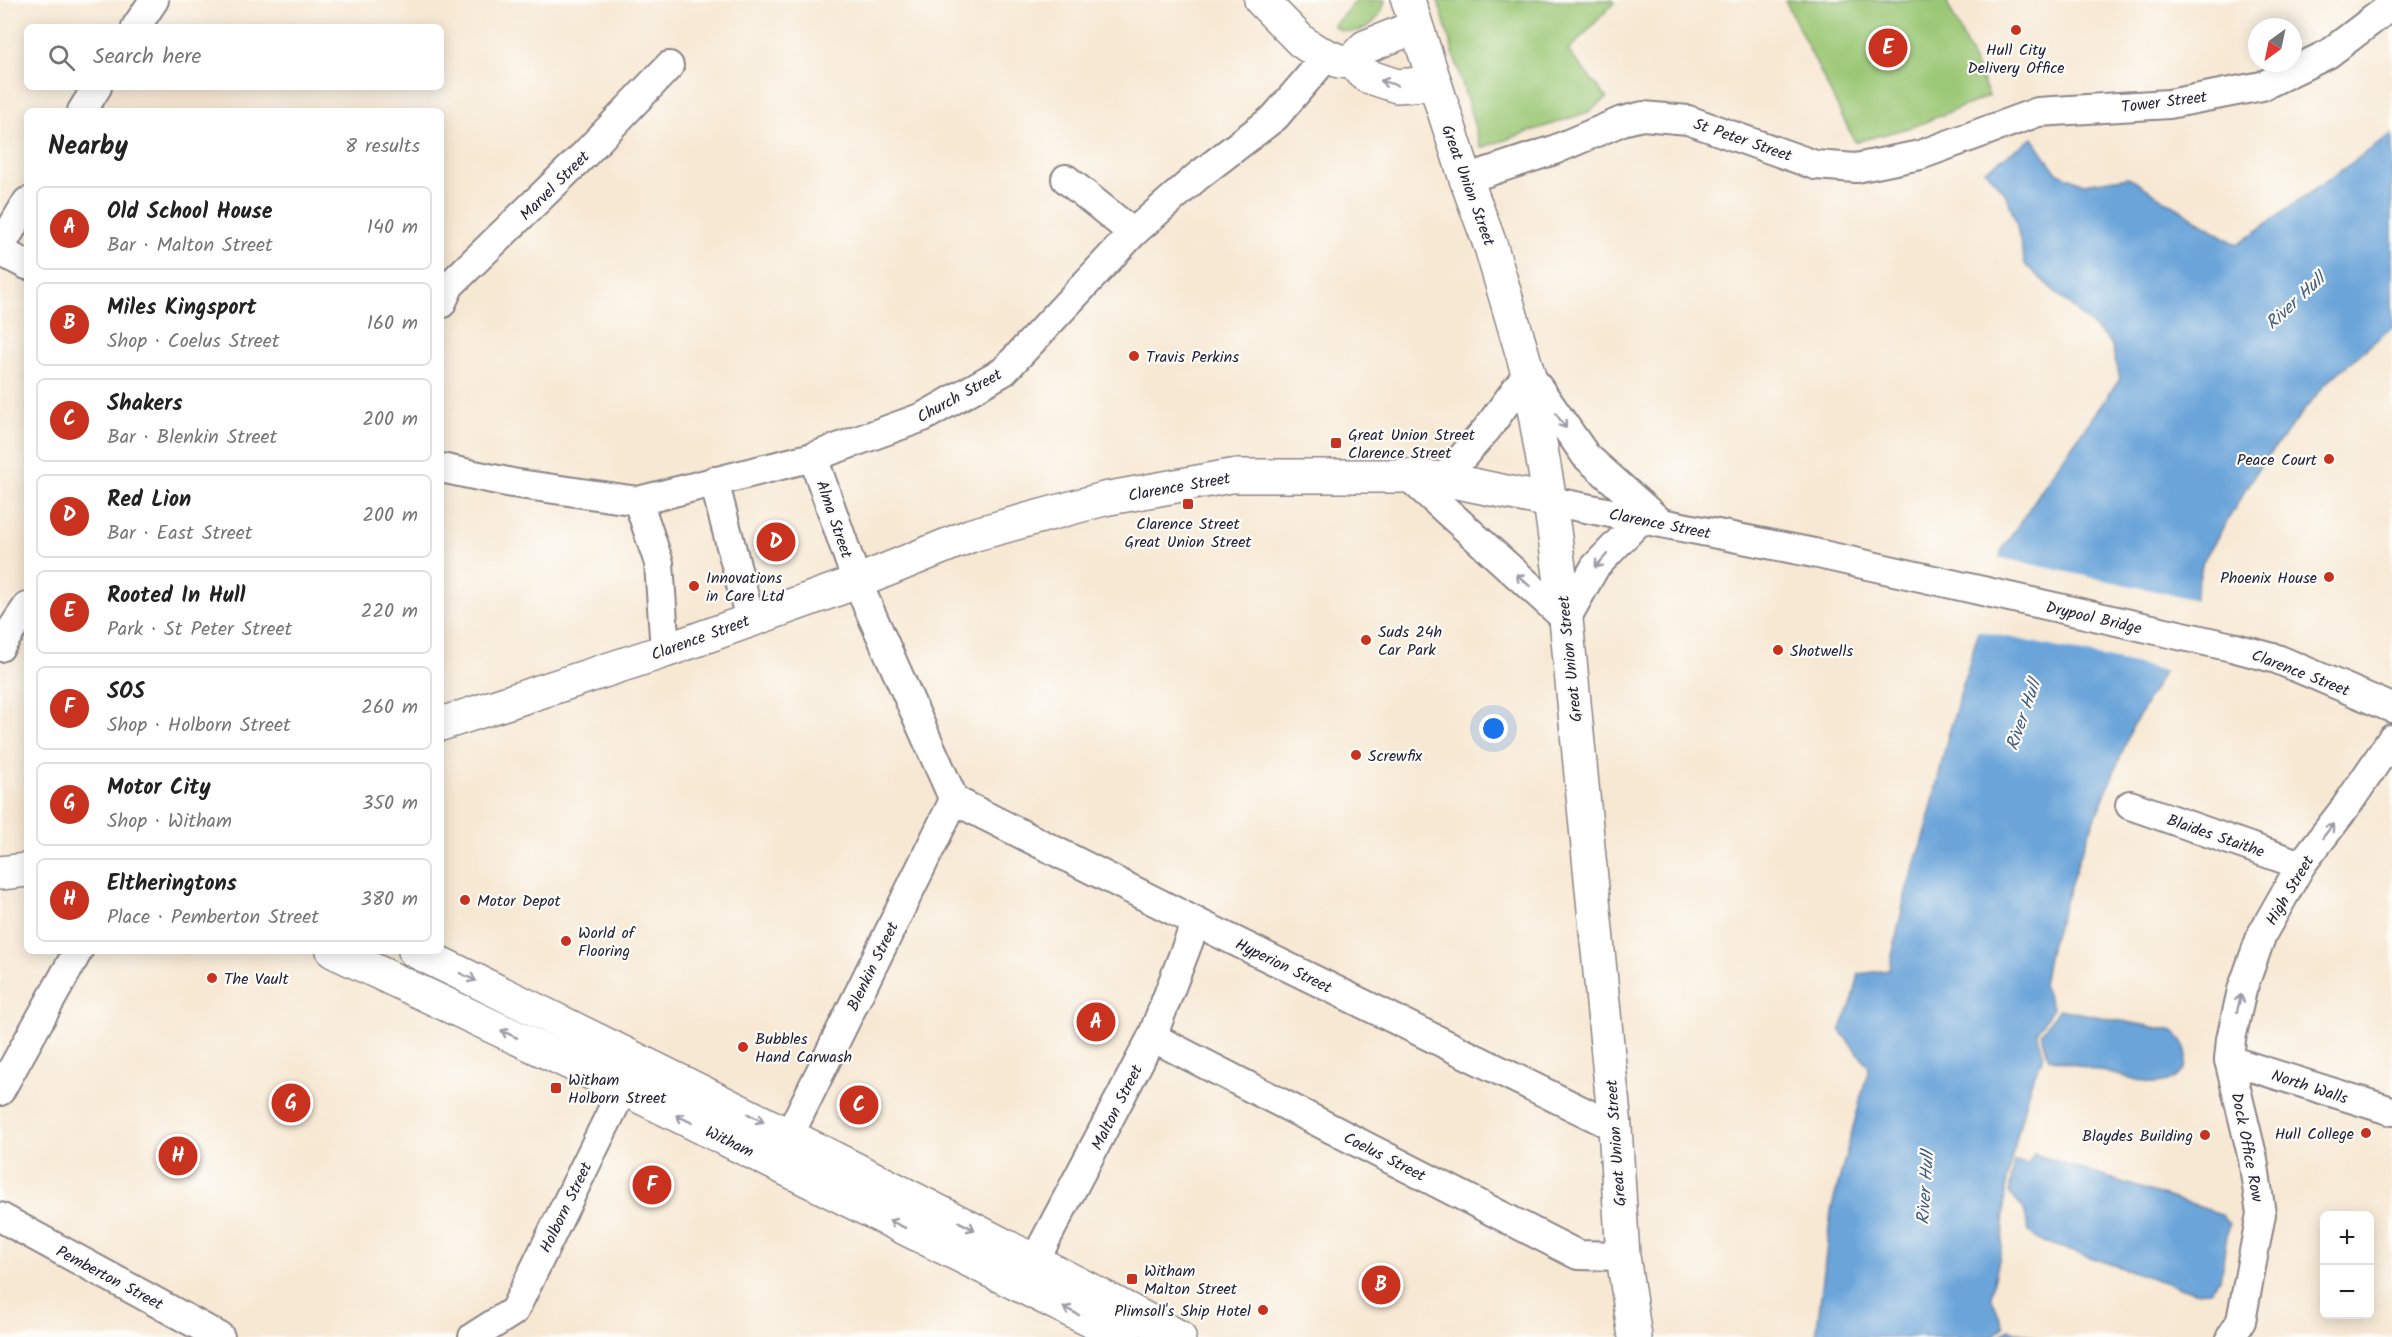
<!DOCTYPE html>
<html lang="en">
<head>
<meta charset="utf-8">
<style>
  body { margin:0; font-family:Kalam,sans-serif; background:#f2f2f2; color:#222 }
  .controls { position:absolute; right:18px; bottom:18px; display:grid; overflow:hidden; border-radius:9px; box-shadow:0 3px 15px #0003 }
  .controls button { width:54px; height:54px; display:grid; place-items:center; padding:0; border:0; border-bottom:2px solid #e0e0e0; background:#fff; color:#222; font:30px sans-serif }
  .compass { position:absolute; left:2248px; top:18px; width:54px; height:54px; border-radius:50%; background:#fff; box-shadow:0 3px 15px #0003; rotate:213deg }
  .you { position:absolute; left:1494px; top:729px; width:21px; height:21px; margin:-15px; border:4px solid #fff; border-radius:50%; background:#1a73e8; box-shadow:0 0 0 9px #1a73e833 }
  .badge { display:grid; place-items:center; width:39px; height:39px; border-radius:50%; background:#c8321e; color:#fff; font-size:20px; font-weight:700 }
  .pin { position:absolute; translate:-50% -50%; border:3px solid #fff; box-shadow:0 2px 6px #0006 }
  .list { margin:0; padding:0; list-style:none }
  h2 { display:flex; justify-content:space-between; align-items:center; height:78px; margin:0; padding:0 24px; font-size:26px }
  h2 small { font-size:20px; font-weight:400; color:#767676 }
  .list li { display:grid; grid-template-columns:39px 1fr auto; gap:18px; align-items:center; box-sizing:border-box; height:84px; margin:0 12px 12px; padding:0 12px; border:2px solid #e0e0e0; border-radius:9px }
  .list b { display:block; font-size:22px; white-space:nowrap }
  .list p { margin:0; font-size:20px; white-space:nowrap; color:#767676 }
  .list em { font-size:20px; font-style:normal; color:#767676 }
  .icon { flex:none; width:33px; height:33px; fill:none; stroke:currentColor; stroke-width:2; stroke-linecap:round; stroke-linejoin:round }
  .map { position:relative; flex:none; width:2392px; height:1337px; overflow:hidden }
  .search { position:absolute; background:#fff; box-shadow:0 3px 15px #0003; left:24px; top:24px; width:420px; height:66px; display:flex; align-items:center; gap:15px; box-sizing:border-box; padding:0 21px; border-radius:9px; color:#767676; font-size:22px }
  .panel { position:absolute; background:#fff; box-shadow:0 3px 15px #0003; left:24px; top:108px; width:420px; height:846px; border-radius:9px }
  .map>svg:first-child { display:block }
  .green { fill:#9bc876; stroke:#5e7558; stroke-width:1.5 }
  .water { fill:#6aa4d9; stroke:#46638a; stroke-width:1.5 }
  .pier { fill:#f7e8d3 }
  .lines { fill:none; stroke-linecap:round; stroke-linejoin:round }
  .street-casing { stroke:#8c8587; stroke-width:32 }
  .secondary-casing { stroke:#8c8587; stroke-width:36 }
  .primary-casing { stroke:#8c8587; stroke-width:36 }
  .highway-casing { stroke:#8c8587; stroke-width:36 }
  .street { stroke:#fff; stroke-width:28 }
  .secondary { stroke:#fff; stroke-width:33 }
  .primary { stroke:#fff; stroke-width:33 }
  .highway { stroke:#fff; stroke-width:33 }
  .oneway { stroke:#9c9ca7 }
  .poi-dot { fill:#c8321e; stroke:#fdfcf7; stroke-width:2 }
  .labels { text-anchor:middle; stroke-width:4.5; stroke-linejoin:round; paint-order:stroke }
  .poi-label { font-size:16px; fill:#22223b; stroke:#fdfcf7; text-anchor:start }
  .street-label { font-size:16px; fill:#22223b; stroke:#fdfcf7 }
  .water-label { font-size:18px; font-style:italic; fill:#425c82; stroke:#fdfcf7 }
</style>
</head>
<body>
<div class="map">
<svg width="2392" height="1337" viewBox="0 0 2392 1337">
  <rect width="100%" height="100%" fill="#fdfcf7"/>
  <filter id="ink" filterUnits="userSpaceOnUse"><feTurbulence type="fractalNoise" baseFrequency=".0167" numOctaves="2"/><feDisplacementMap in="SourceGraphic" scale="12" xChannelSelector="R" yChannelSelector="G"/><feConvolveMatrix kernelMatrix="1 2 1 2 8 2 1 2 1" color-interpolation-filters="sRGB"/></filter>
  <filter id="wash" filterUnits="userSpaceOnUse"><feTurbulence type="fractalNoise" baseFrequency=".008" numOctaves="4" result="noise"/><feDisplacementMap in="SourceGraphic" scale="24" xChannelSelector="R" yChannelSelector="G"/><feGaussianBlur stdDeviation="1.35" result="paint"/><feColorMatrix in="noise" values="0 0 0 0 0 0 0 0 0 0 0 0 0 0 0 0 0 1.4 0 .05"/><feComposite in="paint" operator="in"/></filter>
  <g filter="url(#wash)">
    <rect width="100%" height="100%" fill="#f7e8d3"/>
    <g class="green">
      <path d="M1357 0H1385C1381 24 1355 41 1333 26Z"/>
      <path d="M1438 0H1613L1614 3 1568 51 1607 98 1588 112 1481 148Z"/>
      <path d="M1785 0H1946L1989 96 1915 126 1855 142Z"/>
    </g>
    <g class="water">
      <path d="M2392 134V327L2325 384 2260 466 2203 561 2188 628 2132 728 2080 856 2049 952 2043 985 2053 1008 2037 1032 2044 1056 2030 1085 2011 1160 2005 1191 2002 1246 1991 1296 2004 1327 1992 1337H1816L1831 1211 1869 1067 1840 1031 1853 999 1859 974 1889 970 1906 892 1925 835 1947 740 2002 550 2054 471 2120 379 2111 343 2025 264 2016 222 2007 196 1985 170 2033 138 2056 172 2084 184 2128 177 2237 245Z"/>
      <path d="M2059 1009 2174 1031C2199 1057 2186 1084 2150 1083L2049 1058 2041 1033Z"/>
      <path d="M2034 1154 2221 1214 2229 1224 2220 1279 2210 1291 2194 1292 2038 1240 2029 1231 2024 1209 2009 1194 2014 1161 2028 1164Z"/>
      <path d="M2009 1329 2035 1337H2036H2000Z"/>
    </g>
    <path class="pier" d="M1997 557 2197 600 2191 630 2167 671 1975 630Z"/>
  </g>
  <g filter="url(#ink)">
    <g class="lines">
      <g class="street-casing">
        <g id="street">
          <path d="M136 27 154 0"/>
          <path d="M82 111 97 87"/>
          <path d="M1066 179 1133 233"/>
          <path d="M1466 179 1554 150 1622 121 1643 116 1688 120 1815 165 1856 168 1920 155 2038 112 2169 104 2262 86 2328 54 2392 5"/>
          <path d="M0 248 27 202"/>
          <path d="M0 251 27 265"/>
          <path d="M441 304 450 285 584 155 669 66"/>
          <path d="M813 457 857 582 954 800"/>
          <path d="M441 468 512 483 638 501 813 457 923 417 1004 371 1133 233 1198 176 1275 117 1327 56"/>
          <path d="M1408 476 1566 619 1595 567 1641 519"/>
          <path d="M1443 479 1487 429 1528 373 1586 456 1660 522"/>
          <path d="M714 481 750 619"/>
          <path d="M638 501 659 563 665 651"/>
          <path d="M1550 501 1814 553 2232 647 2277 659 2392 708"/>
          <path d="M0 647 27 607"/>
          <path d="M954 800 1196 922 1615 1127"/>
          <path d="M2130 805 2301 865"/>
          <path d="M1152 1037 1578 1255 1623 1256"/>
          <path d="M2229 1060 2392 1111"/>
          <path d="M0 1091 78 951"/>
          <path d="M779 1156 954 800"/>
          <path d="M0 1217 220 1337"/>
          <path d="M1024 1281 1152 1037 1196 922"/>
          <path d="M473 1337 514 1311 633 1068"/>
          <path d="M2231 1337 2241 1321 2261 1214 2253 1159 2229 1060 2231 1039 2242 990 2262 934 2301 865 2345 808 2392 739"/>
        </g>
      </g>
      <g class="secondary-casing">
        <g id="secondary">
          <path d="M1261 0 1301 41 1314 50 1339 61 1351 62 1367 76 1397 86 1433 83"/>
          <path d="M1351 62 1365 47 1415 27"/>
          <path d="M441 724 665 651 857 582 972 535 1104 499 1231 476H1408L1443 479 1550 501"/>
        </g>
      </g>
      <g class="primary-casing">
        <path id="primary" d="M1408 0 1466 179 1491 247 1528 373 1550 501 1566 619 1615 1127 1623 1256 1635 1337"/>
      </g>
      <g class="highway-casing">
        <g id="highway">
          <path d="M0 873 27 870"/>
          <path d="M333 951 623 1088 1124 1337"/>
          <path d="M415 951C672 1076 927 1203 1179 1337"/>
        </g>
      </g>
      <use href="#street" class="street"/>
      <use href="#secondary" class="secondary"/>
      <use href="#primary" class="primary"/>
      <use href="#highway" class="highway"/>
    </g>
    <defs><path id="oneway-shaft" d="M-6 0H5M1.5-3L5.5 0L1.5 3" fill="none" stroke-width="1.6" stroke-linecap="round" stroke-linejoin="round" transform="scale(1.5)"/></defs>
    <g class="oneway">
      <use href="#oneway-shaft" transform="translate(1389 83) rotate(-164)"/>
      <use href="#oneway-shaft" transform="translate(1561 421) rotate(55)"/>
      <use href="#oneway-shaft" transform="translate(1601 561) rotate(131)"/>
      <use href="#oneway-shaft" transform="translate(1523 580) rotate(-138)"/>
      <use href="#oneway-shaft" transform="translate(2328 831) rotate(-52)"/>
      <use href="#oneway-shaft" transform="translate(468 977) rotate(26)"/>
      <use href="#oneway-shaft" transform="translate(2239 1003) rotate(-77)"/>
      <use href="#oneway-shaft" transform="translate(509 1034) rotate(-155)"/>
      <use href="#oneway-shaft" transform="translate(756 1118) rotate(27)"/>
      <use href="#oneway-shaft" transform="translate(684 1119) rotate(-154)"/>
      <use href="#oneway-shaft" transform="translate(897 1224) rotate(-154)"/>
      <use href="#oneway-shaft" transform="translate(967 1226) rotate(27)"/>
      <use href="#oneway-shaft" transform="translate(1071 1311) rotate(-153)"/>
    </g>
  </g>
  <g class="poi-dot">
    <circle cx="2016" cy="30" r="6"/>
    <circle cx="1134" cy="356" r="6"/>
    <rect x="1330" y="437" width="12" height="12" rx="3"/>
    <circle cx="2329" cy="459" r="6"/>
    <rect x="1182" y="498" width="12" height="12" rx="3"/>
    <circle cx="2329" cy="577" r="6"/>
    <circle cx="694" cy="586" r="6"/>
    <circle cx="1366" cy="640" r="6"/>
    <circle cx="1778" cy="650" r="6"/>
    <circle cx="1356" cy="755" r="6"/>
    <circle cx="465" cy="900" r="6"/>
    <circle cx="566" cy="941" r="6"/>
    <circle cx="212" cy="978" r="6"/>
    <circle cx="743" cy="1047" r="6"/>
    <rect x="550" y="1082" width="12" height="12" rx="3"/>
    <circle cx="2366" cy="1133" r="6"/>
    <circle cx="2205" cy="1135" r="6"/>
    <rect x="1126" y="1273" width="12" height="12" rx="3"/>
    <circle cx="1263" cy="1310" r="6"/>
  </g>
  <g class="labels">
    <g class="poi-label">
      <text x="2016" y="55" text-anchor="middle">Hull City<tspan x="2016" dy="18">Delivery Office</tspan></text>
      <text x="1146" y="362">Travis Perkins</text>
      <text x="1348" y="440">Great Union Street<tspan x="1348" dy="18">Clarence Street</tspan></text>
      <text x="2317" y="465" text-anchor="end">Peace Court</text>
      <text x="1188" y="529" text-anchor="middle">Clarence Street<tspan x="1188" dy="18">Great Union Street</tspan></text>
      <text x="706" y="583">Innovations<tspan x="706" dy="18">in Care Ltd</tspan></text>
      <text x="2317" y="583" text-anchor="end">Phoenix House</text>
      <text x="1378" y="637">Suds 24h<tspan x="1378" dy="18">Car Park</tspan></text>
      <text x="1790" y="656">Shotwells</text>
      <text x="1368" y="761">Screwfix</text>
      <text x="477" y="906">Motor Depot</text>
      <text x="578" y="938">World of<tspan x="578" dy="18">Flooring</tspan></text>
      <text x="224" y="984">The Vault</text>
      <text x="755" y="1044">Bubbles<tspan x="755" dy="18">Hand Carwash</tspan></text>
      <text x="568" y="1085">Witham<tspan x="568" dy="18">Holborn Street</tspan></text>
      <text x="2354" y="1139" text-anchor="end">Hull College</text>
      <text x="2193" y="1141" text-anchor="end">Blaydes Building</text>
      <text x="1144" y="1276">Witham<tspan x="1144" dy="18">Malton Street</tspan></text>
      <text x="1251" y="1316" text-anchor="end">Plimsoll's Ship Hotel</text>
    </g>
    <g class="street-label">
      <text transform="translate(2164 101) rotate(-7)" y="6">Tower Street</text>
      <text transform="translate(1743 139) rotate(19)" y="6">St Peter Street</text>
      <text transform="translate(554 185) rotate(-45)" y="6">Marvel Street</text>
      <text transform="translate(1469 185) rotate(70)" y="6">Great Union Street</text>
      <text transform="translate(959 395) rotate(-29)" y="6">Church Street</text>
      <text transform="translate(1179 486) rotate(-10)" y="6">Clarence Street</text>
      <text transform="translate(835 519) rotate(71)" y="6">Alma Street</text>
      <text transform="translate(1660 523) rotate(11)" y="6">Clarence Street</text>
      <text transform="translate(2094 617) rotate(13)" y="6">Drypool Bridge</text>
      <text transform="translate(700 637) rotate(-20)" y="6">Clarence Street</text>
      <text transform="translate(1569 659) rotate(-96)" y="6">Great Union Street</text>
      <text transform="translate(2301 672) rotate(21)" y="6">Clarence Street</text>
      <text transform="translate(2216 835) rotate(19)" y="6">Blaides Staithe</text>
      <text transform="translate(2289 890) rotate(-59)" y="6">High Street</text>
      <text transform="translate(1284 965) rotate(26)" y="6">Hyperion Street</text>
      <text transform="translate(872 966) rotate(-64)" y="6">Blenkin Street</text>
      <text transform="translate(2310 1086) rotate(18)" y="6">North Walls</text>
      <text transform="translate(1116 1107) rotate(-63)" y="6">Malton Street</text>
      <text transform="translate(730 1141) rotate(26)" y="6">Witham</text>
      <text transform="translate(1615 1143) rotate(-94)" y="6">Great Union Street</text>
      <text transform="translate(2248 1147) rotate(79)" y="6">Dock Office Row</text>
      <text transform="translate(1385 1156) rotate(27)" y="6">Coelus Street</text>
      <text transform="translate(565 1207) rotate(-64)" y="6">Holborn Street</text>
      <text transform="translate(110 1277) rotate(28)" y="6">Pemberton Street</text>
    </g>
    <g class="water-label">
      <text transform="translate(2295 301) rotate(-43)" y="6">River Hull</text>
      <text transform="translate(2023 715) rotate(-71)" y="6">River Hull</text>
      <text transform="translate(1925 1188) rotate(-86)" y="6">River Hull</text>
    </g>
  </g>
</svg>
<div class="controls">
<button>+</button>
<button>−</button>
</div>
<svg class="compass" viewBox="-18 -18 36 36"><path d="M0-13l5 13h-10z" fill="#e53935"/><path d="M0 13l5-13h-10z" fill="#767676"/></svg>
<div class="you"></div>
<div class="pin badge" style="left:1096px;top:1022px">A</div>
<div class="pin badge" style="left:1381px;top:1285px">B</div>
<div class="pin badge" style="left:859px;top:1105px">C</div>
<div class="pin badge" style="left:776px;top:542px">D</div>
<div class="pin badge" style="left:1888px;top:48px">E</div>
<div class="pin badge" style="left:652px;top:1185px">F</div>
<div class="pin badge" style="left:291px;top:1103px">G</div>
<div class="pin badge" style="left:178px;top:1156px">H</div>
<div class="search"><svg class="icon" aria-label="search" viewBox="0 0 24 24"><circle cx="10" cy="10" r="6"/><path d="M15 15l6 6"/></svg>Search here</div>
<section class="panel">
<h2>Nearby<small>8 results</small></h2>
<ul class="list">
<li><span class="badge">A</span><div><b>Old School House</b><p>Bar · Malton Street</p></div><em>140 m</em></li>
<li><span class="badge">B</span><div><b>Miles Kingsport</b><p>Shop · Coelus Street</p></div><em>160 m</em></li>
<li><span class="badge">C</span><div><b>Shakers</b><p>Bar · Blenkin Street</p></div><em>200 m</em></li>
<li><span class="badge">D</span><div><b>Red Lion</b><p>Bar · East Street</p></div><em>200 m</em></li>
<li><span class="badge">E</span><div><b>Rooted In Hull</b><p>Park · St Peter Street</p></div><em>220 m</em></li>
<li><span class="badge">F</span><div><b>SOS</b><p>Shop · Holborn Street</p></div><em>260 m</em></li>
<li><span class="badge">G</span><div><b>Motor City</b><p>Shop · Witham</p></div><em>350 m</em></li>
<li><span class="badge">H</span><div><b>Eltheringtons</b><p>Place · Pemberton Street</p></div><em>380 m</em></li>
</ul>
</section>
</div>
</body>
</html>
